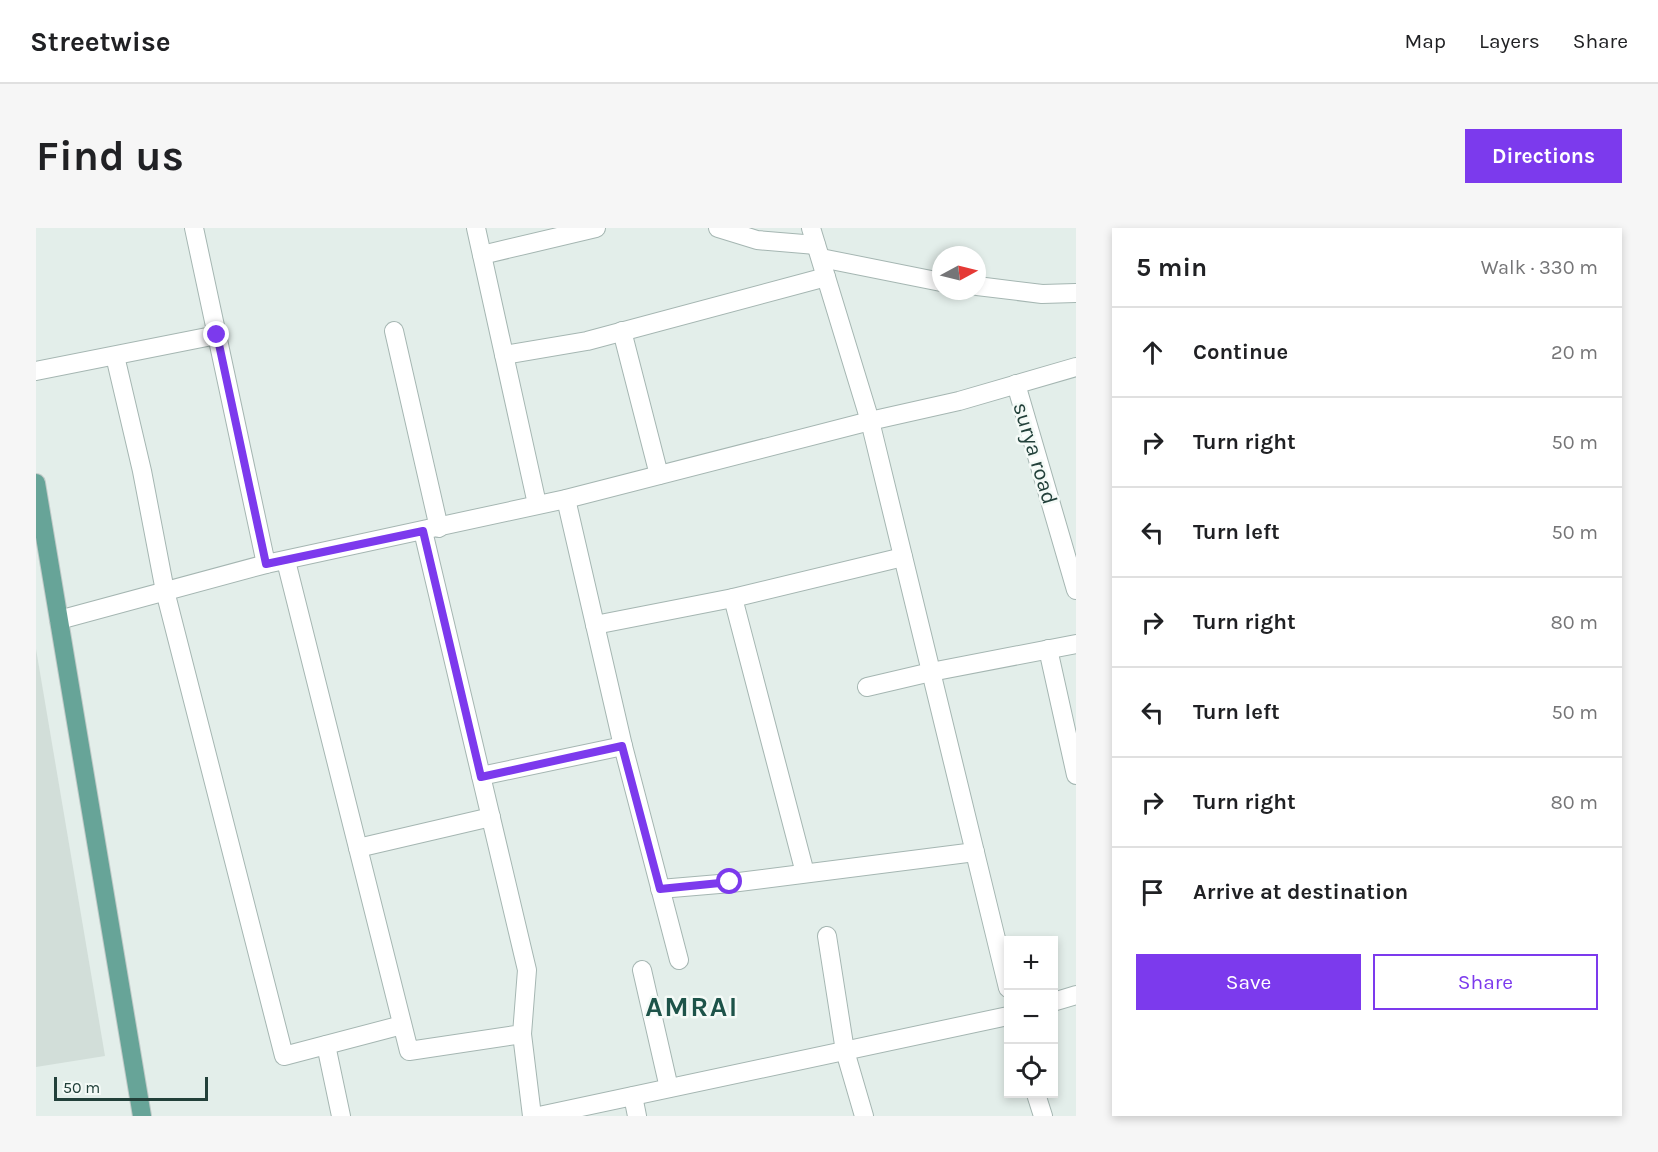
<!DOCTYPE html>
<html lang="en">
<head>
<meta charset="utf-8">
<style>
  body { margin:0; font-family:Karla,sans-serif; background:#f6f6f6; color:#202124 }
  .controls { position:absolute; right:18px; bottom:18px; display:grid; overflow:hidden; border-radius:0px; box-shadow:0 3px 9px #0003 }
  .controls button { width:54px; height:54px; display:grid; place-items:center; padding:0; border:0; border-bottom:2px solid #e0e0e0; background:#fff; color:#202124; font:30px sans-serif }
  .compass { position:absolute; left:896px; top:18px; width:54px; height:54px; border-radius:50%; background:#fff; box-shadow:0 3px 9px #0003; rotate:83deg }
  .scale { position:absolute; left:18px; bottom:15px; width:154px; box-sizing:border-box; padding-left:6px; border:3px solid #22403a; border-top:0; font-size:16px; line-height:21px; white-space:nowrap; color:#22403a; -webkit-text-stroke:4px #f4faf7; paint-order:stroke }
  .stop { position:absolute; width:18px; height:18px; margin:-14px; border:4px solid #7c3aed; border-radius:50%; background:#fff }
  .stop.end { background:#7c3aed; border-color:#fff; box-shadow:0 2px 6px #0008 }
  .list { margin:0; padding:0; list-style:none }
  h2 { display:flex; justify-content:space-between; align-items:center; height:78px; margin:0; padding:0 24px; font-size:26px }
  h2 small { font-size:20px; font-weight:400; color:#757577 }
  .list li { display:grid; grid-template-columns:39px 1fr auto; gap:18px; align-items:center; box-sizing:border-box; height:90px; padding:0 24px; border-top:2px solid #e0e0e0 }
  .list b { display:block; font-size:22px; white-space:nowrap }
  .list em { font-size:20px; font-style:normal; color:#757577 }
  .actions { display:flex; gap:12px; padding:18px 24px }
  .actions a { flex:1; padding:14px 0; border:2px solid #7c3aed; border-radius:0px; text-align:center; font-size:21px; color:#7c3aed }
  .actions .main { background:#7c3aed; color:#fff }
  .icon { flex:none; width:33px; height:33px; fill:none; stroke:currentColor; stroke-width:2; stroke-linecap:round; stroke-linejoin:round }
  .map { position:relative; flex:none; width:1040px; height:888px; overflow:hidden; border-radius:0px }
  header { display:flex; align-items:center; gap:36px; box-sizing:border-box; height:84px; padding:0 30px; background:#fff; border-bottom:2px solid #e0e0e0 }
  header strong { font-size:28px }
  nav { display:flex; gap:33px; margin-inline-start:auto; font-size:21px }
  .intro { display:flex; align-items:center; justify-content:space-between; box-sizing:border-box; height:144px; padding:0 36px }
  h1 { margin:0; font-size:42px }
  .button { padding:15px 27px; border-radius:0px; background:#7c3aed; color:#fff; font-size:21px; font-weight:700 }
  main { display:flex; gap:36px; padding:0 36px }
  aside { flex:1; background:#fff; border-radius:0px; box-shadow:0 3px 9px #0003 }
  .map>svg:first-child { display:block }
  .built { fill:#d2ded9 }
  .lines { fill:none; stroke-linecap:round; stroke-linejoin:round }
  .minor-casing { stroke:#a5b6b2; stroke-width:20 }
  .major-casing { stroke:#c1cac8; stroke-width:20 }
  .minor { stroke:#fff; stroke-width:18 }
  .major { stroke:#67a498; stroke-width:18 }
  .route { stroke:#7c3aed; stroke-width:8 }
  .labels { text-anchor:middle; stroke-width:5; stroke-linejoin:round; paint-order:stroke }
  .street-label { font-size:22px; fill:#22403a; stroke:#f4faf7 }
  .district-label { font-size:28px; font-weight:bold; letter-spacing:1.5px; fill:#1d5349; stroke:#f4faf7 }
</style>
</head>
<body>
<header>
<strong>Streetwise</strong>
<nav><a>Map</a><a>Layers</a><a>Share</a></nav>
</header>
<div class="intro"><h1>Find us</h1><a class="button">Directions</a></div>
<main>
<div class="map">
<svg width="1040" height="888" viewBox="0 0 1040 888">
  <rect width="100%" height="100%" fill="#e3eeea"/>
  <path class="built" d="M0 421 69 828 0 839Z"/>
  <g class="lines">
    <g class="minor-casing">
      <g id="minor">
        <path d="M158 0 230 336"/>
        <path d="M440 0 501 276"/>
        <path d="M682 0 721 12 780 17"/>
        <path d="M775 0 834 193 972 760"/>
        <path d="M446 27 560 0"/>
        <path d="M785 30 905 54"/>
        <path d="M941 58 1006 66 1040 65"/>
        <path d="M358 103 403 300"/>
        <path d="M586 103 623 247"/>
        <path d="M468 127 551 113 790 49"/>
        <path d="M79 128 106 243 129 363 248 828 366 797"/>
        <path d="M0 143 181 107"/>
        <path d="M980 156 1040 362"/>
        <path d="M250 333 373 823 486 806 491 742 387 303"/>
        <path d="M697 370 769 645"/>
        <path d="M23 392 230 336 530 271 834 193 923 173 1040 139"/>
        <path d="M559 397 697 370 867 329"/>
        <path d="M1012 421 1040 547"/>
        <path d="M831 459 895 444 1040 416"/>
        <path d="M587 518 643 732"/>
        <path d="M445 548 587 518 530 271"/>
        <path d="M322 620 455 589"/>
        <path d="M624 661 695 655 939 624"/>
        <path d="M791 708 809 823 828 888"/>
        <path d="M606 742 633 860"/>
        <path d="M1017 774 1040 767"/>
        <path d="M486 806 496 888"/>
        <path d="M290 817 305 888"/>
        <path d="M1000 866 1007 888"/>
        <path d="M597 868 601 888"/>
        <path d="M503 888 972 788"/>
      </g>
    </g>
    <g class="major-casing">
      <path id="major" d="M0 255 106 888"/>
    </g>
    <use href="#minor" class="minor"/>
    <use href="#major" class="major"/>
  </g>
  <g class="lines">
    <path class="route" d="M181 107 230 336 387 303 445 549 586 518 624 661 694 654"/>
  </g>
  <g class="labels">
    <g class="street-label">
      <text transform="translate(1000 225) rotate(73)" y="8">surya road</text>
    </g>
    <g class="district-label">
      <text x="656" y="788">AMRAI</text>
    </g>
  </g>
</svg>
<div class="controls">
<button>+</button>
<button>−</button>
<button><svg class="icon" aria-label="locate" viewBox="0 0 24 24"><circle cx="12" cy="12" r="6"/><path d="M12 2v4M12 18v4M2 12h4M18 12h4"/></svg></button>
</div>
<svg class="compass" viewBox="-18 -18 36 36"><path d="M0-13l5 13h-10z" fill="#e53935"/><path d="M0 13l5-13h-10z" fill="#757577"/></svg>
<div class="scale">50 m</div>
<div class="stop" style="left:694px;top:654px"></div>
<div class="stop end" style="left:181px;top:107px"></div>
</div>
<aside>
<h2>5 min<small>Walk · 330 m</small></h2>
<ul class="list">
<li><svg class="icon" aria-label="ahead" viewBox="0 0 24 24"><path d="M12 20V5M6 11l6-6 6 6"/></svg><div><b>Continue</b></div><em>20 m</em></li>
<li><svg class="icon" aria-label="right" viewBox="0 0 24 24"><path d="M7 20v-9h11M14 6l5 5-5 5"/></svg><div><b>Turn right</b></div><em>50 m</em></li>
<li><svg class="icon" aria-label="left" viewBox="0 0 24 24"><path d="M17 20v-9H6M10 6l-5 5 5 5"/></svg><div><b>Turn left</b></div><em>50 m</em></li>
<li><svg class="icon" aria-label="right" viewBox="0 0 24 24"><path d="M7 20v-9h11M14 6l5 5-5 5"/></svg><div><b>Turn right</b></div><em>80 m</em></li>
<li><svg class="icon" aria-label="left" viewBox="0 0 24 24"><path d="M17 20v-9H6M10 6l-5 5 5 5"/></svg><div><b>Turn left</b></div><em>50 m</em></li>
<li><svg class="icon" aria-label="right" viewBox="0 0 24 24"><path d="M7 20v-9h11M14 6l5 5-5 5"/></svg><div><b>Turn right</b></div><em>80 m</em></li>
<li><svg class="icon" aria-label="arrive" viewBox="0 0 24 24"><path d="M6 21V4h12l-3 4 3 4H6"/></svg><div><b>Arrive at destination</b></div></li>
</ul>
<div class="actions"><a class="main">Save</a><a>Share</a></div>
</aside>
</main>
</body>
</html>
